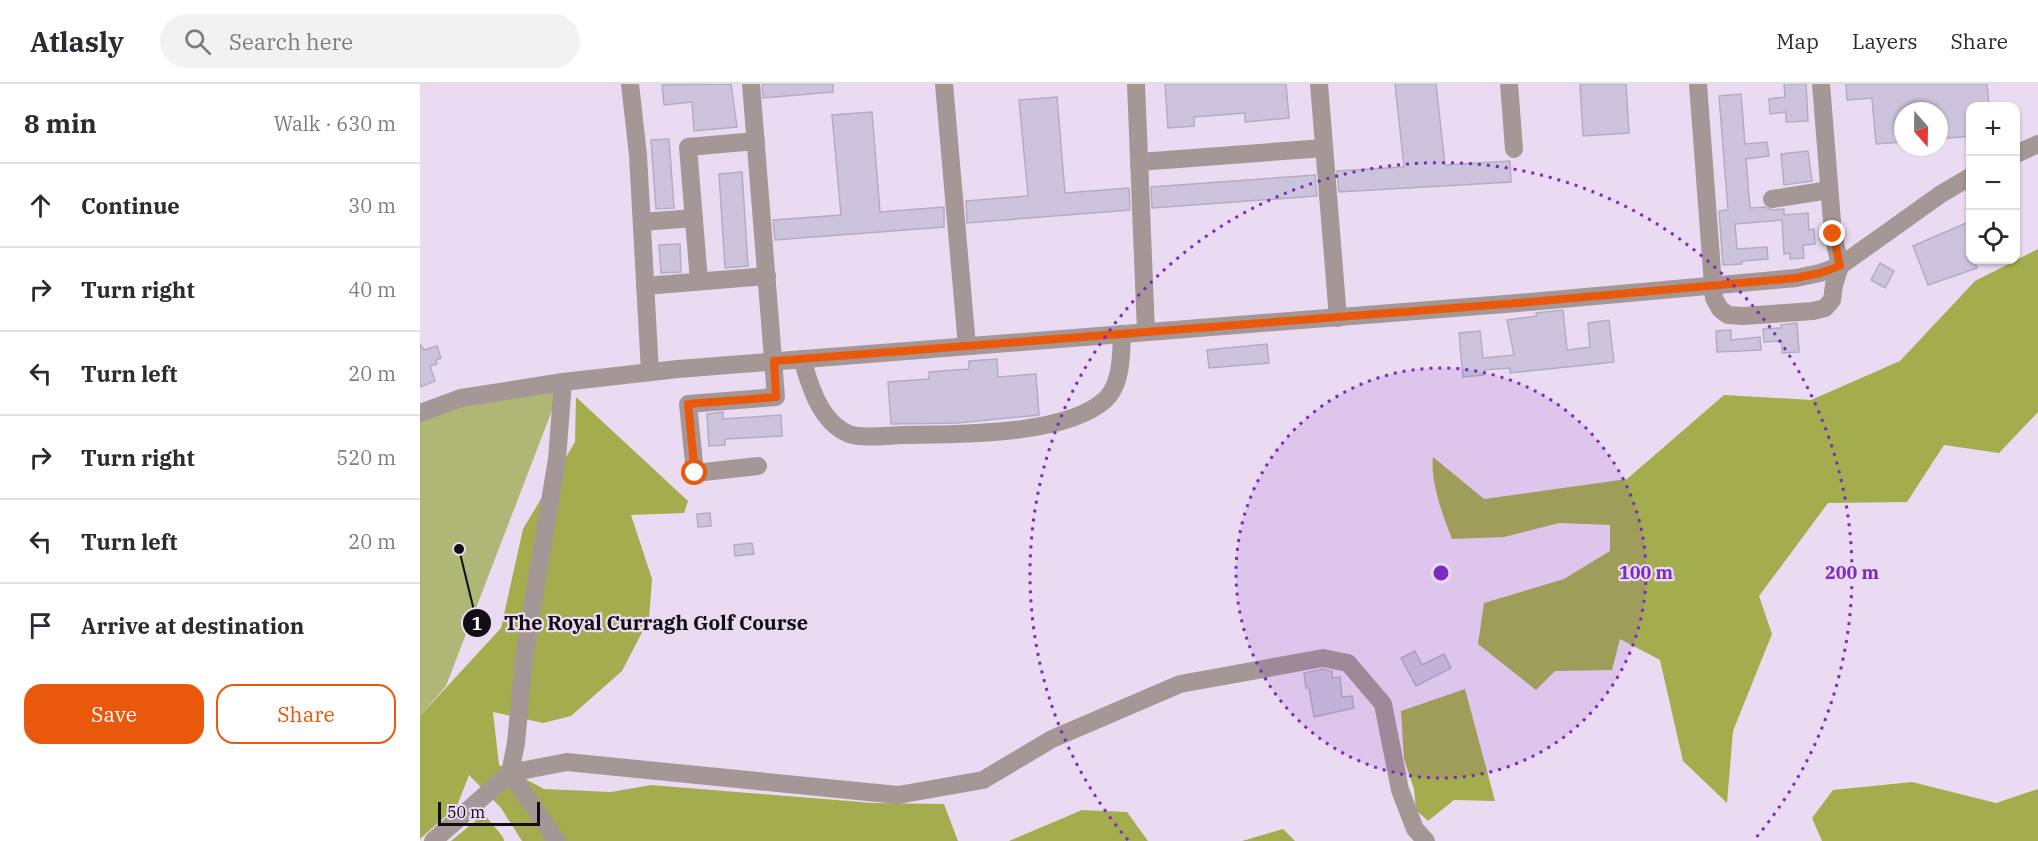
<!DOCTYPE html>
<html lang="en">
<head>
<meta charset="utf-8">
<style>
  body { margin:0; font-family:"IBM Plex Serif",serif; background:#f2f2f3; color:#2b2b33 }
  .controls { position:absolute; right:18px; top:18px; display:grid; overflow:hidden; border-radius:12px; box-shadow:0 2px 4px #0004 }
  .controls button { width:54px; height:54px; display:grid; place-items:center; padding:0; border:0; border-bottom:2px solid #e1e1e2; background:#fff; color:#2b2b33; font:30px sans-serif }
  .compass { position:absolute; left:1474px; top:18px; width:54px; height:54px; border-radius:50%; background:#fff; box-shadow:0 2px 4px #0004; rotate:160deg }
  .scale { position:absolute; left:18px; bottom:15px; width:102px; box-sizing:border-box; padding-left:6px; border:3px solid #120c14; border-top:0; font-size:16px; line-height:21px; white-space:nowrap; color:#120c14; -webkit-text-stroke:4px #ebdbf2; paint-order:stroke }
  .stop { position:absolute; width:18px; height:18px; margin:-14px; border:4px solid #ea580c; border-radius:50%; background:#fff }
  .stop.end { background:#ea580c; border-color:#fff; box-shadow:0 2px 6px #0008 }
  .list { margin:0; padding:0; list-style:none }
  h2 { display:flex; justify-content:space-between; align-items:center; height:78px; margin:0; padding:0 24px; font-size:26px }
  h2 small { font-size:20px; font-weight:400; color:#7c7c81 }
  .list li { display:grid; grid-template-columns:39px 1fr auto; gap:18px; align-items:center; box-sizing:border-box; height:84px; padding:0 24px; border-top:2px solid #e1e1e2 }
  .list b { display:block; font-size:22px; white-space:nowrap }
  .list em { font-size:20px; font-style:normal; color:#7c7c81 }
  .actions { display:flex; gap:12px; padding:18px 24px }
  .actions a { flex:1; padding:14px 0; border:2px solid #ea580c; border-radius:18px; text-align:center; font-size:21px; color:#ea580c }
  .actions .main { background:#ea580c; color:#fff }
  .icon { flex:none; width:33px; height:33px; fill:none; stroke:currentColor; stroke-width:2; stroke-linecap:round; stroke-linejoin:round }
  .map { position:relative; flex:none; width:1618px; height:757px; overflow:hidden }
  header { display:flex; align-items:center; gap:36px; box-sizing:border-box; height:84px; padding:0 30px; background:#fff; border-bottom:2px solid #e1e1e2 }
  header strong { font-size:28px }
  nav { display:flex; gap:33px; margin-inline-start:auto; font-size:21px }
  .search { width:420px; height:54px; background:#f2f2f3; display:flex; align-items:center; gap:15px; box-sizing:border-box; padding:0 21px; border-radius:33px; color:#7c7c81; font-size:22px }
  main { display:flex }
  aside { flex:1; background:#fff }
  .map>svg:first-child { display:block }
  .green { fill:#afb777 }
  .forest { fill:#a4ad4d }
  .building { fill:#ccc4dd; stroke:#b3acc3; stroke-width:1.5 }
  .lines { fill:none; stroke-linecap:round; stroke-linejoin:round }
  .minor { stroke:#a49795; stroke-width:18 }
  .route { stroke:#ea580c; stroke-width:8 }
  .ring { fill:none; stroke:#7b2cbf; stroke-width:3; stroke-dasharray:3 6 }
  .centre { fill:#7b2cbf; stroke:#ebdbf2; stroke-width:3 }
  .ring-label { font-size:18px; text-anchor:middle; font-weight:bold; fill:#7b2cbf; stroke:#ebdbf2; stroke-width:4.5; stroke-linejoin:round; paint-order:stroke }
  .leader { fill:none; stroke:#120c14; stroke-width:2 }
  .callout-dot { fill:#120c14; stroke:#ebdbf2; stroke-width:2 }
  .mark-label { font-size:18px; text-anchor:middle; font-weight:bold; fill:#fff }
  .callout-label { font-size:20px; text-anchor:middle; font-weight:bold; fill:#120c14; stroke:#ebdbf2; stroke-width:4.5; stroke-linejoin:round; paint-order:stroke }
</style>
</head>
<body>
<header>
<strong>Atlasly</strong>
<div class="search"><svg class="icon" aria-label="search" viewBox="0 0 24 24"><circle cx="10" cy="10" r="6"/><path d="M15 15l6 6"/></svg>Search here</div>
<nav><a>Map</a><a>Layers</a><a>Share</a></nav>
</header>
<main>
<aside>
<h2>8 min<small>Walk · 630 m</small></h2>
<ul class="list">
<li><svg class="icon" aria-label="ahead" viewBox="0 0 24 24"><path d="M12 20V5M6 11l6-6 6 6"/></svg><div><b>Continue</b></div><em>30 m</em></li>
<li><svg class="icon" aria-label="right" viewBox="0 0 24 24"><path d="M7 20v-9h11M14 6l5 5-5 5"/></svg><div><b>Turn right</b></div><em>40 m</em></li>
<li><svg class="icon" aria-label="left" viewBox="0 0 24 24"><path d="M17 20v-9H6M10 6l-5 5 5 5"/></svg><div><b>Turn left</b></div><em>20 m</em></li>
<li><svg class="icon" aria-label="right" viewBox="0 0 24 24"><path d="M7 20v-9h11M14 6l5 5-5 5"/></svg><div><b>Turn right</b></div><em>520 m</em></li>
<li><svg class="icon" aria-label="left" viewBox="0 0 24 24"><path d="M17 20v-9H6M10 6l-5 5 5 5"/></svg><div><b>Turn left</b></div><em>20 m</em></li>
<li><svg class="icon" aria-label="arrive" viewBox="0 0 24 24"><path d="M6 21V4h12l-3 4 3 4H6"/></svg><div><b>Arrive at destination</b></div></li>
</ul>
<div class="actions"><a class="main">Save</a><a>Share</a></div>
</aside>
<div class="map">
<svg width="1618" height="757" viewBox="0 0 1618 757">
  <rect width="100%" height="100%" fill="#ebdbf2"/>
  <path class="green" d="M143 298 26 602 0 632V329Z"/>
  <g class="forest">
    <path d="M1618 165V328L1579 369 1524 361 1487 418 1408 419 1339 512 1352 550 1313 647 1307 719 1263 677 1240 576 1200 555 1192 586 1135 587 1116 606 1058 560 1064 519 1144 495 1190 467V441L1139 439 1084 453 1032 455C1023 432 1010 397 1013 373L1064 415 1207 395 1304 311 1391 316 1480 277 1555 197Z"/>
    <path d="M156 313 268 417 264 429 211 431 232 495 229 535 202 587 151 632 123 639 73 628 79 681 124 705 191 708 231 701 453 719 524 720 538 757H102L81 724 49 691 37 722 0 755V632L81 544 103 445 155 358Z"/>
    <path d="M1045 605 1075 717 1034 716 1008 737 996 726 994 705 984 675 981 627Z"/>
    <path d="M1492 698 1576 719 1618 705V757H1402L1392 734 1413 706Z"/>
    <path d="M662 726 707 728 728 757H589Z"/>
    <path d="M64 730 83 753 84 757H31Z"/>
    <path d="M863 745 875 757H822Z"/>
  </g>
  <g class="building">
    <path d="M311 0 317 43 274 47 272 18 244 21 242 1Z"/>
    <path d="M342 0H413V8L343 14Z"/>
    <path d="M745 0H866L869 34 825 38V29L774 33V42L748 44Z"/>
    <path d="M975 0H1016L1025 81 1090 77 1091 98 919 108 917 87 984 83Z"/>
    <path d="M1160 0H1206L1209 49 1163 52Z"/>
    <path d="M1364 0H1386L1388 37 1366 38V28L1350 30 1349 15 1365 13Z"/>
    <path d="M1426 0H1567L1569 22H1551V52L1519 55V27H1483V58L1456 60 1452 14 1427 16Z"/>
    <path d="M1321 10 1325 60 1347 58 1349 72 1326 75 1330 124 1345 123 1353 126 1364 125V131L1388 129 1389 146 1394 145 1395 160 1383 161 1384 174 1370 175V169L1364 170 1362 136 1315 140 1317 165 1347 163 1348 175 1322 177V180L1303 181 1299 127 1308 126 1299 12Z"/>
    <path d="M637 13 645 109 709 104 710 126 547 139 546 117 608 112 599 16Z"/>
    <path d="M452 28 460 128 524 123V143L355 156 353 136 421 131 412 31Z"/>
    <path d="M249 55 254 124 236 125 231 56Z"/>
    <path d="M1388 67 1392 97 1364 101 1361 70Z"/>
    <path d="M322 88 328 182 305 184 299 90Z"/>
    <path d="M895 91 897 112 732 124 731 103Z"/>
    <path d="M1551 137V176H1554L1557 184 1508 201 1493 162Z"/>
    <path d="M260 160 261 188 241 189 239 161Z"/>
    <path d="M1460 179 1474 187 1465 204 1451 196Z"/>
    <path d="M1143 226 1147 266 1170 263 1168 239 1189 236 1194 278 1090 289V284L1064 286V291L1043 293 1039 249 1060 247 1063 274 1094 271 1087 236 1117 232 1116 229Z"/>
    <path d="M1377 239 1379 268 1362 269V257L1344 258 1343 245 1361 244V241Z"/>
    <path d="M1311 246V256L1340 253 1341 266 1297 268 1296 247Z"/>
    <path d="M0 260 4 266 17 262 21 274 16 276 17 280 10 282 15 297 0 303Z"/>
    <path d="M847 260 849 279 789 284 787 266Z"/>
    <path d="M577 275 578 293 616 290 619 331 537 339 471 340 468 298 509 295V288L549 285V277Z"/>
    <path d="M303 328V335L361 331 362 352 305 355V361L289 362 287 330Z"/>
    <path d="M290 429 291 442 278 443 277 430Z"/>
    <path d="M332 459 334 470 315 472 314 461Z"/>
    <path d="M995 567 1002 581 1024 570 1031 584 996 602 981 574Z"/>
    <path d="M903 585 912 587V594L920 593 922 613 932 612 934 624 894 633 889 604H886L884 589Z"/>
  </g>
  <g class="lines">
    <g class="minor">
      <path d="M210 0 218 71 230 288"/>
      <path d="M331 0 356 313 268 320 275 389 338 382"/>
      <path d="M524 0 547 262"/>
      <path d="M716 0 726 248"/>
      <path d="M899 0 918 234"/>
      <path d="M1089 0 1094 65"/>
      <path d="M1278 0 1294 214 1300 225 1308 231 1323 232 1393 227 1405 224 1412 216 1414 201 1420 182 1413 150 1401 0"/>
      <path d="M1596 70 1618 60"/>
      <path d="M719 78 904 64"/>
      <path d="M1352 115 1409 106"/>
      <path d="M222 138 274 134"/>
      <path d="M279 197 268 63 336 57"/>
      <path d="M225 202 347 192"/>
      <path d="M382 275C390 302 400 338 429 350 441 355 470 351 484 351 537 350 647 352 686 315 702 299 701 270 702 250"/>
      <path d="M0 329 41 314 143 298 258 285 1098 219 1376 194 1400 189 1420 182 1521 110 1550 93"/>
      <path d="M13 757 90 689 147 678 478 711 563 696 632 655 760 600 903 574 928 579 963 620 980 706 995 745 1006 757"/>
      <path d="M137 757 90 689 96 659 104 574 137 375 143 298"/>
    </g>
  </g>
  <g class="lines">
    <path class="route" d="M275 389 268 320 356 313 354 277 1098 219 1376 194 1400 189 1420 182 1413 150"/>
  </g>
  <circle cx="1021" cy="489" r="205" fill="#7b2cbf" fill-opacity=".12"/>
  <g class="ring">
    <circle cx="1021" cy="489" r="205"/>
    <path d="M708 756A411 411 0 1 1 1334 756"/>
  </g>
  <circle cx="1021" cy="489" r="9" class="centre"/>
  <g class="ring-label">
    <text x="1226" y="495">100 m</text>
    <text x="1432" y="495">200 m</text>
  </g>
  <path class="leader" d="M39 465L57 539"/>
  <g class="callout-dot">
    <circle cx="39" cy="465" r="6"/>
    <circle cx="57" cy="539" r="15"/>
  </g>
  <g class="mark-label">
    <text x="57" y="546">1</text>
  </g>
  <g class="callout-label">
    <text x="236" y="546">The Royal Curragh Golf Course</text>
  </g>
</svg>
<div class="controls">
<button>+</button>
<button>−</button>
<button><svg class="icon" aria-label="locate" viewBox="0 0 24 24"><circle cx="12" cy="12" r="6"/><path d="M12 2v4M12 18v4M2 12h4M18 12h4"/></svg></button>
</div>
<svg class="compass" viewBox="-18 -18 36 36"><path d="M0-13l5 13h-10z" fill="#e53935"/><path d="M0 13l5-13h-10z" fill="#7c7c81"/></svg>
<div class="scale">50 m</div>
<div class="stop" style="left:275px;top:389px"></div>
<div class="stop end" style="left:1413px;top:150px"></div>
</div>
</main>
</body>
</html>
